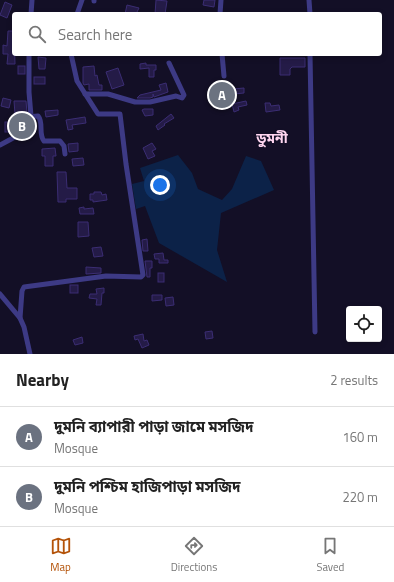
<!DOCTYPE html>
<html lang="en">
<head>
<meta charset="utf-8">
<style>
  body { margin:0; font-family:"Titillium Web","Noto Sans Bengali",sans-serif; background:#f2f2f2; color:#222 }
  .controls { position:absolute; right:12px; bottom:12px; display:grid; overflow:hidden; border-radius:4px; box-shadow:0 2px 6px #0003 }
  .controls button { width:36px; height:36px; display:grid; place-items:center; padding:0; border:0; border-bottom:1px solid #e0e0e0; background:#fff; color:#222; font:20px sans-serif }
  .you { position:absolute; left:160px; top:185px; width:14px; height:14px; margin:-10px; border:3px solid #fff; border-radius:50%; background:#1a73e8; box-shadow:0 0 0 6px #1a73e833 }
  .badge { display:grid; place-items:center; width:26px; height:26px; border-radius:50%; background:#b45309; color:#fff; font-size:13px; font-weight:700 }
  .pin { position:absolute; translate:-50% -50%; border:2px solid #fff; box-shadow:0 1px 4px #0006 }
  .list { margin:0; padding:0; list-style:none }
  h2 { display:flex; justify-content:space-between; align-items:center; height:52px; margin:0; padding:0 16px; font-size:17px }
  h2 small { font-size:13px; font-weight:400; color:#767676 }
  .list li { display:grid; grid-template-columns:26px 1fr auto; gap:12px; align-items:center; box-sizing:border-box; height:60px; padding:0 16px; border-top:1px solid #e0e0e0 }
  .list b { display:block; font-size:15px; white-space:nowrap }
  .list p { margin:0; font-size:13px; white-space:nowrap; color:#767676 }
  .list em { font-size:13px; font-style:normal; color:#767676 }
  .icon { flex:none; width:22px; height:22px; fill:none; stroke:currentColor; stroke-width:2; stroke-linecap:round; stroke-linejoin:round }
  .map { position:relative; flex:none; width:394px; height:354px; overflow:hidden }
  .search { position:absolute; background:#fff; box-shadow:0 2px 6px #0003; left:12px; right:12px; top:12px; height:44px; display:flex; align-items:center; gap:10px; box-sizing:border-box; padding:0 14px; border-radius:4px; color:#767676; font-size:15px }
  .sheet { height:172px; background:#fff }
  nav { display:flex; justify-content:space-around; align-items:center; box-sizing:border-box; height:56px; border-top:1px solid #e0e0e0; background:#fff; font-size:11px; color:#767676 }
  nav a { display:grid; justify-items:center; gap:2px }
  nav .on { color:#b45309 }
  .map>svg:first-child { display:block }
  .water { fill:#0c2248 }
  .building { fill:#241b47; stroke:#3b2d73 }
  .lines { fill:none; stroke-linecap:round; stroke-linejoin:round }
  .minor { stroke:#3d3a85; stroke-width:5 }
  .labels { text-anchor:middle; stroke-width:3; stroke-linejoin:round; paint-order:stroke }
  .district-label { font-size:14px; font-weight:bold; fill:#ffd6f0; stroke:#130f26 }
</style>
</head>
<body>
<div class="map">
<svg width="394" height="354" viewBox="0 0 394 354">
  <rect width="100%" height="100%" fill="#130f26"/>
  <path class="water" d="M178 155 192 173 198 189 222 200 232 189 246 156 261 161 274 190 221 213 217 250 227 282 159 243 145 206 136 209 132 184 144 181 140 168Z"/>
  <g class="building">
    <path d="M156 0 167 1 165 14H155Z"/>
    <path d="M204 0H215L214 7 203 5Z"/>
    <path d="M5 2 12 5 7 18 0 15Z"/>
    <path d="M127 5 139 8 136 14H125Z"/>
    <path d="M8 31H14L15 64H7L8 54H3V45L7 46Z"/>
    <path d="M38 57 46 58 45 69H39Z"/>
    <path d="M280 58H305V67H292L290 69V75H280Z"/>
    <path d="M146 63V65H156V70H154V77H149V68L140 69V64Z"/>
    <rect x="18" y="66" width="7" height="8"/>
    <path d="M94 66 95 76 97 75 99 85H102V90H89V84L84 85 83 83V67Z"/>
    <path d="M118 68 124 85 112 89 106 72Z"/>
    <rect x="34" y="77" width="11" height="7"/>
    <path d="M166 83 168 92 154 97 153 94V97L150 98H137L140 95 161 90 159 85Z"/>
    <path d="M244 88V93L234 94 233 89Z"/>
    <path d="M224 94H231L233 103 226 104Z"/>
    <path d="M3 98 11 100 9 108 1 106Z"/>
    <path d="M14 101H26L27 113 15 114Z"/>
    <path d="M246 101 247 105 238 107 239 110 234 112 232 104Z"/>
    <path d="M265 103H270L271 106 279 105 280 110 266 112Z"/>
    <path d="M144 109H153V115L145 116 142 110Z"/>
    <path d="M58 110V115L46 117 45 111Z"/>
    <path d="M171 114 174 118 164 124 165 125 158 130 156 126Z"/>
    <path d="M85 117 86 123 72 125 73 129 68 130 66 120Z"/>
    <path d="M28 121V131L20 132V122Z"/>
    <rect x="5" y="122" width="7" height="10"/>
    <path d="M78 143V151L69 152 68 144Z"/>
    <path d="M152 143 156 149 152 151 155 156 148 159 143 148Z"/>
    <path d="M55 148 56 156H53V166H45V156H42V149Z"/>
    <path d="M83 158 84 165 73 166 72 159Z"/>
    <path d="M57 172H66L67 188H77V199H66V202H58Z"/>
    <path d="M94 192H101L102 195 106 194 107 200 93 202V200H90V194H94Z"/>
    <path d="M84 207V209L93 208 94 214H80L79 208Z"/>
    <path d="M78 222H88L89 236 78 237Z"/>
    <path d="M147 239 148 251H143L142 240Z"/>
    <path d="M101 247 103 256 94 257 92 248Z"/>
    <path d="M163 253 164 260H168V263H159V259H155L154 254Z"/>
    <path d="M145 261H152V268H150V277H147Z"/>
    <path d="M86 267 101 268V273L86 274Z"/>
    <rect x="158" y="273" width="6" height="9"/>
    <rect x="70" y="285" width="8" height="8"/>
    <path d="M104 288V293H102L101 305H96L97 299 89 298 90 294H97L96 289Z"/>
    <path d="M152 295H162V300L152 301Z"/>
    <path d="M173 297 174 305 166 306 165 298Z"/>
    <path d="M212 331 213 338 206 339 205 332Z"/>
    <path d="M143 334 144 341 147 340 149 345 142 348 138 339 135 340 134 336Z"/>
    <path d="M82 337 83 343 75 345 73 340Z"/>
  </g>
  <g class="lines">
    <g class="minor">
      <path d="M94 0V1"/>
      <path d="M309 0 310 14"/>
      <path d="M31 14 32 0"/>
      <path d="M77 14 82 0"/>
      <path d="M220 14 221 0"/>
      <path d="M29 54V92L31 116"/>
      <path d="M222 54 224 76"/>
      <path d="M310 54 315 332"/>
      <path d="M85 94H108L135 102H150L176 96 182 98 184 95 169 63"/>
      <path d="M0 145 15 137 16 132V118L38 116C44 123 38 134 44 141H60L64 146 65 154"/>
      <path d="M0 294 20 318 24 327 30 354"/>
      <path d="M20 318 22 291 24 287 106 276 141 277 143 275 126 164 120 114H98L77 81 71 54"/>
    </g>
  </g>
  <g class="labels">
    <g class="district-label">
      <text x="272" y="143">ডুমনী</text>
    </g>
  </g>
</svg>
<div class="controls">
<button><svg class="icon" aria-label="locate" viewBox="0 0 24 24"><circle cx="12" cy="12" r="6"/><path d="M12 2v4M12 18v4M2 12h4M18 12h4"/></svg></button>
</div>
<div class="you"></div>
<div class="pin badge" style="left:222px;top:95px;background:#6b7280">A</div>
<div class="pin badge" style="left:22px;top:126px;background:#6b7280">B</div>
<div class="search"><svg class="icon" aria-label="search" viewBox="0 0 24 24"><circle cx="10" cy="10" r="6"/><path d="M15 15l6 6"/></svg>Search here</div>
</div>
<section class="sheet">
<h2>Nearby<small>2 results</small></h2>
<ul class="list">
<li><span class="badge" style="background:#6b7280">A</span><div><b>দুমনি ব্যাপারী পাড়া জামে মসজিদ</b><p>Mosque</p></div><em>160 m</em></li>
<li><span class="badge" style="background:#6b7280">B</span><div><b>দুমনি পশ্চিম হাজিপাড়া মসজিদ</b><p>Mosque</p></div><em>220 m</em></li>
</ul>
</section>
<nav>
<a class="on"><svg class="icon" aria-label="map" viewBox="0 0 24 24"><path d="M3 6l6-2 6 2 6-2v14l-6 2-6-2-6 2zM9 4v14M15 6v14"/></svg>Map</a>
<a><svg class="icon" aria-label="directions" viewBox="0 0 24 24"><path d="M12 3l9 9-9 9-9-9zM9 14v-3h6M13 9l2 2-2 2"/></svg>Directions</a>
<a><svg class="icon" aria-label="saved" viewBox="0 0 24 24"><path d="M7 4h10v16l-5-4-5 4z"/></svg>Saved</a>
</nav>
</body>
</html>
